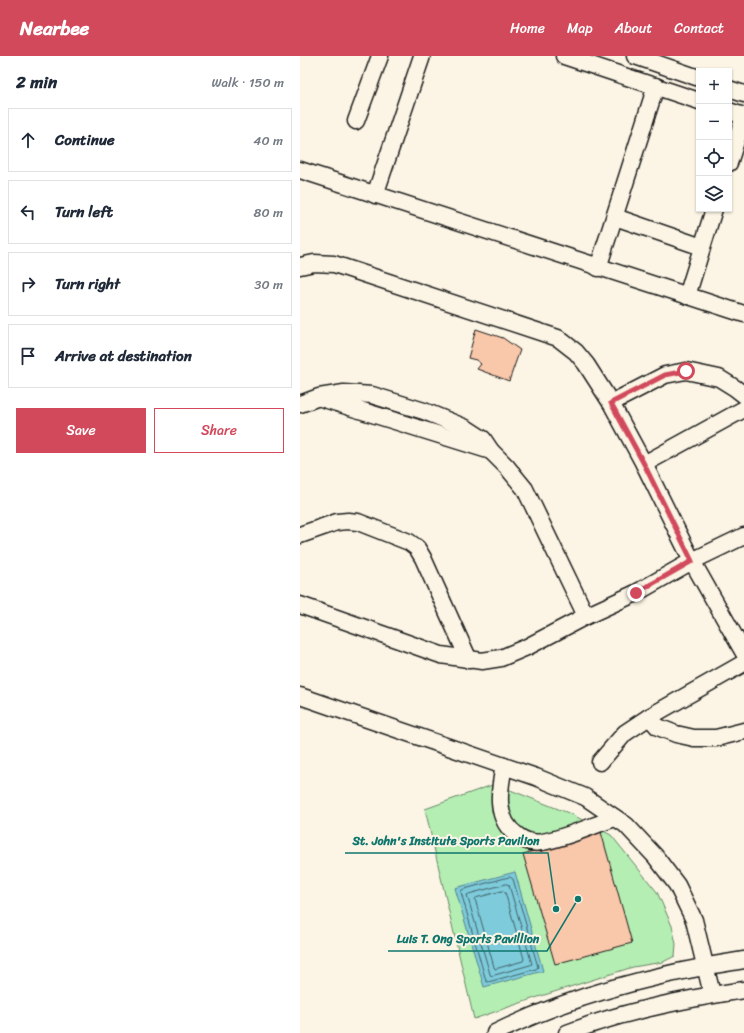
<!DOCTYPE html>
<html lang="en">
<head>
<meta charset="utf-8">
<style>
  body { margin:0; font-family:Sriracha,sans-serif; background:#f2f2f3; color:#1f2937 }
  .controls { position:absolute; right:12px; top:12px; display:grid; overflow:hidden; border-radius:0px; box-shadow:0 1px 3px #0004 }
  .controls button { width:36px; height:36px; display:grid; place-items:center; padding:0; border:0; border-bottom:1px solid #e0e1e3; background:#fff; color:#1f2937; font:20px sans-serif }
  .stop { position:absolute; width:12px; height:12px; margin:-9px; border:3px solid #d1495b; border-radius:50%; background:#fff }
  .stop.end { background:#d1495b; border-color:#fff; box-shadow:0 1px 4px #0008 }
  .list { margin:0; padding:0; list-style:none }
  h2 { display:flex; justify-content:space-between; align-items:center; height:52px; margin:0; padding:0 16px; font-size:17px }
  h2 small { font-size:13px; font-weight:400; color:#747a83 }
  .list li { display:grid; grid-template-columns:26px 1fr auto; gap:12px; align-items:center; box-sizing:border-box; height:64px; margin:0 8px 8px; padding:0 8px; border:1px solid #e0e1e3; border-radius:0px }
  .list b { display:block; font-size:15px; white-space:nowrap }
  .list em { font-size:13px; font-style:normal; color:#747a83 }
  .actions { display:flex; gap:8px; padding:12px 16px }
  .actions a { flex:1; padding:9px 0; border:1px solid #d1495b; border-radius:0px; text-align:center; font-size:14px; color:#d1495b }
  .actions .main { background:#d1495b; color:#fff }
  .icon { flex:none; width:22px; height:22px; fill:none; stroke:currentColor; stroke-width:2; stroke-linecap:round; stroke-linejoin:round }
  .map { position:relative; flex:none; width:444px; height:977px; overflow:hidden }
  header { display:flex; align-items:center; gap:24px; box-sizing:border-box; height:56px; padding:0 20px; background:#d1495b; color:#fff }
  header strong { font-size:19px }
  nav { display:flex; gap:22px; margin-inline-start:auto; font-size:14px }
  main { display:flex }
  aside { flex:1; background:#fff }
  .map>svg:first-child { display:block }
  .green { fill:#b4eeb2; stroke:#688567 }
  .water { fill:#7dcbdb; stroke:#56858f }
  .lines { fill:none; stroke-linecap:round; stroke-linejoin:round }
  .shore { stroke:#436268; stroke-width:1 }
  .building { fill:#f9c7a9; stroke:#1c1c1c }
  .minor-casing { stroke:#1c1c1c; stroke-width:19 }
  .minor { stroke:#fcf5e5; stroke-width:16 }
  .route { stroke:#d1495b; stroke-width:5 }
  .leader { fill:none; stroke:#0f766e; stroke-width:1.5 }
  .callout-dot { fill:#0f766e; stroke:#fcf5e5; stroke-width:1.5 }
  .callout-label { font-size:12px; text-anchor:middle; font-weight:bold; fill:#0f766e; stroke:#fcf5e5; stroke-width:4; stroke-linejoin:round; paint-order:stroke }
</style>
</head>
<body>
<header>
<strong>Nearbee</strong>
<nav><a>Home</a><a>Map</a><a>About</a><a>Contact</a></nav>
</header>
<main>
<aside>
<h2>2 min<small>Walk · 150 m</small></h2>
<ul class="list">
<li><svg class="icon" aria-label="ahead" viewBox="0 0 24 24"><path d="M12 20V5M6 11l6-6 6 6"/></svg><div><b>Continue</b></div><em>40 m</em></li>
<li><svg class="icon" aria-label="left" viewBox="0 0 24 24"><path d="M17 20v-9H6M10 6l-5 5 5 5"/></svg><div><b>Turn left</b></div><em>80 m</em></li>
<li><svg class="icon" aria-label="right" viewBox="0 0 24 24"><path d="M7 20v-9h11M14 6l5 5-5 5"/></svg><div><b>Turn right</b></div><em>30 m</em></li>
<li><svg class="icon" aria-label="arrive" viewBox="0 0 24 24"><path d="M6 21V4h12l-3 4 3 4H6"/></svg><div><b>Arrive at destination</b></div></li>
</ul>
<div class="actions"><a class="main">Save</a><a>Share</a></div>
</aside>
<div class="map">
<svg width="444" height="977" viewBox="0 0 444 977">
  <rect width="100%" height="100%" fill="#fcf5e5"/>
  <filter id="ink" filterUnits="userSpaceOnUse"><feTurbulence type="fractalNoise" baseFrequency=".025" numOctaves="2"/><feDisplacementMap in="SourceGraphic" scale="8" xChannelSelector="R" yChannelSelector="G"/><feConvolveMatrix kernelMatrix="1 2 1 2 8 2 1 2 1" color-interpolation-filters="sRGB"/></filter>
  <g filter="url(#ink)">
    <path class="green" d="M195 728 271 758 311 779 357 836 372 870 376 888 375 900 363 906 333 911 235 942 174 963 125 753Z"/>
    <path class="water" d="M215 816 243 915 184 931 155 832Z"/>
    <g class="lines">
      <g class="shore">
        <path d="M210 821 213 823 238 911 236 913 188 926 186 925 161 836 162 834Z"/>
        <path d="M207 828 209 829 232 908 230 909 191 920 190 918 167 839 169 838Z"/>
        <path d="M203 835 205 836 224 903 223 905 195 913 194 911 175 843 176 842Z"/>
      </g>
    </g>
    <g class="building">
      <path d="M176 273 203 282 220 294 209 325 177 313 181 308 176 304 168 302Z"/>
      <path d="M301 776 332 887 255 908 223 798Z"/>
    </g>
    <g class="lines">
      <g class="minor-casing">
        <g id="minor">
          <path d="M264 0 399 45"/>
          <path d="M335 0 399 22"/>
          <path d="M429 33 444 38"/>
          <path d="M429 55 444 60"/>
          <path d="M56 65 80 0"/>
          <path d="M429 107 444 60"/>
          <path d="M0 114 444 258"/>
          <path d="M75 139 122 0"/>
          <path d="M315 161 402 191"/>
          <path d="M0 210 14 207 34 208 258 282 276 296 286 308 311 347 344 408 392 505 444 597"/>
          <path d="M298 212 356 30"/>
          <path d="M387 240 414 153"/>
          <path d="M21 342 191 395"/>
          <path d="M311 347 365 319 386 315 419 322 435 332 444 339"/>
          <path d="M0 348 19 341 44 337 72 339 124 355 166 372 183 383 191 395 207 411 225 433 286 560"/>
          <path d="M344 408 444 353"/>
          <path d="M0 479 37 466 48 465 58 466 109 486 117 492 123 502 169 604"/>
          <path d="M0 549 141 599 182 605 201 602 227 591 286 560 336 537 392 505 444 480"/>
          <path d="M0 640 236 721 285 741 326 769 355 800 377 829 394 864 412 938"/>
          <path d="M349 661 358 671 376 678 394 682H416L444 675"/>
          <path d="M300 706 325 677 349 661 444 607"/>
          <path d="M204 710C199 734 194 764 218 780 225 785 233 788 242 786 266 782 291 770 315 762"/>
          <path d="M195 977C272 939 359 917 444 904"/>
          <path d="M267 977C324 955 384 943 444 934"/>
        </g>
      </g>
      <use href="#minor" class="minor"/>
    </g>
  </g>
  <g class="lines" filter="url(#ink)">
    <path class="route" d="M336 537 392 505 344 408 311 347 365 319 386 315"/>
  </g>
  <path class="leader" d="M256 853L248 797H45M278 843L247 895H88"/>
  <g class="callout-dot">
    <circle cx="256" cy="853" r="4"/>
    <circle cx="278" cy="843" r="4"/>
  </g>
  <g class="callout-label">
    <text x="146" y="789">St. John's Institute Sports Pavilion</text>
    <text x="168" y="887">Luis T. Ong Sports Pavillion</text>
  </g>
</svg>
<div class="controls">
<button>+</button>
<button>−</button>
<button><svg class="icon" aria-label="locate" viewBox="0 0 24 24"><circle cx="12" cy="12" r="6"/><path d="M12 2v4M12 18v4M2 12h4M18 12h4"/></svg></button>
<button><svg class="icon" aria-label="layers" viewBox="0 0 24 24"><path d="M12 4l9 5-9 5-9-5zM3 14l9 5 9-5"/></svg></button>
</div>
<div class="stop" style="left:386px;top:315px"></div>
<div class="stop end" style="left:336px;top:537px"></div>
</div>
</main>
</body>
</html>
